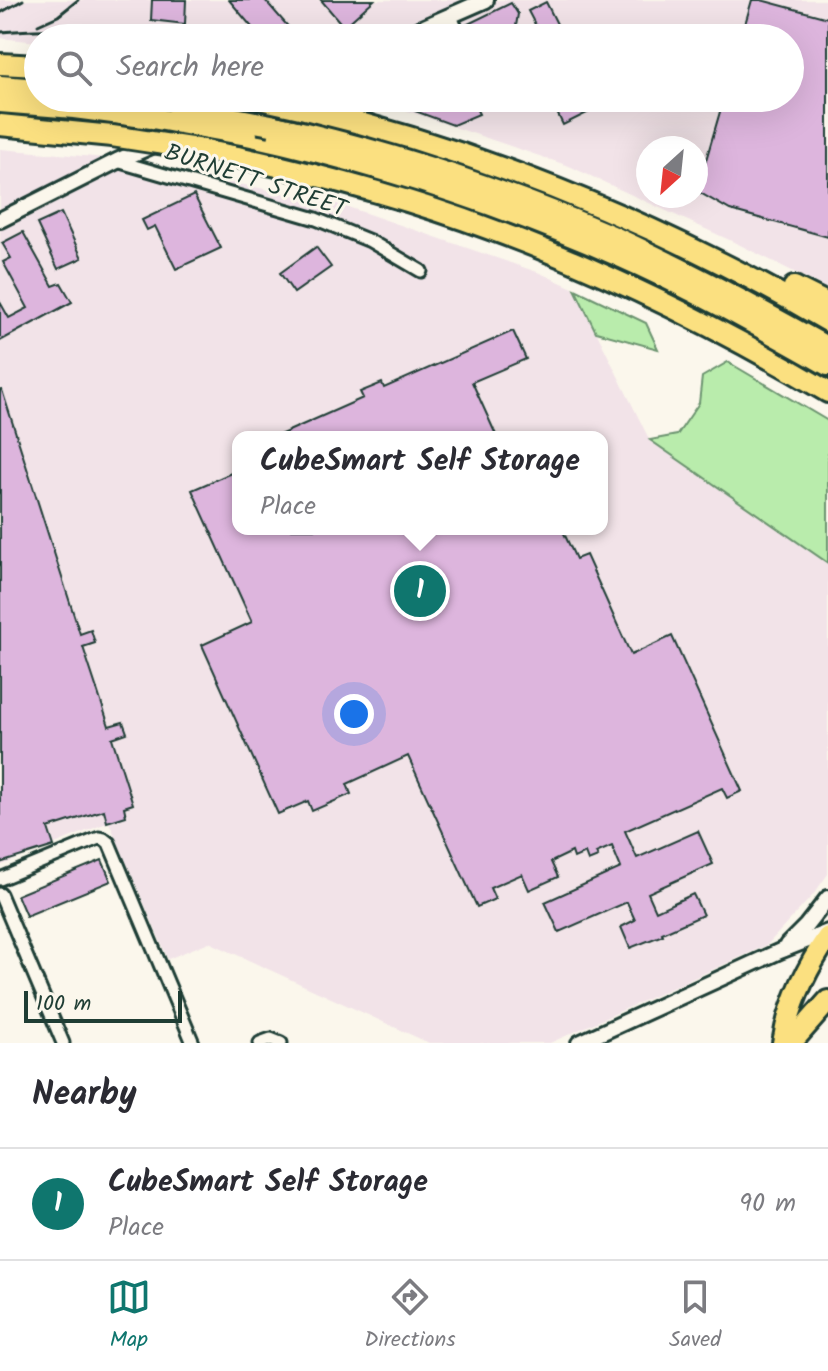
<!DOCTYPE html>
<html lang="en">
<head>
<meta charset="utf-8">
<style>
  body { margin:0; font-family:Kalam,sans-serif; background:#f7f7f7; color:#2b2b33 }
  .compass { position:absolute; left:636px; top:136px; width:72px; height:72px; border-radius:50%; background:#fff; box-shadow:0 8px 32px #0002; rotate:207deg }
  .scale { position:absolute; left:24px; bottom:20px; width:158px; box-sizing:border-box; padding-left:8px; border:4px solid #1f3d34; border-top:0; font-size:22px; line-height:28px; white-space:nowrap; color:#1f3d34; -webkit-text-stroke:6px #fbf7ec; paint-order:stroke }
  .you { position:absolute; left:354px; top:714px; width:28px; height:28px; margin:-20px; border:6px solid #fff; border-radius:50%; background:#1a73e8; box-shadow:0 0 0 12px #1a73e833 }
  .badge { display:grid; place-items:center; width:52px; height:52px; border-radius:50%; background:#0f766e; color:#fff; font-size:26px; font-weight:700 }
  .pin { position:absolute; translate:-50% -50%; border:4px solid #fff; box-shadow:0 2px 8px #0006 }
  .popup { position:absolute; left:232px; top:431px; width:376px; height:104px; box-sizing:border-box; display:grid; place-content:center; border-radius:16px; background:#fff; filter:drop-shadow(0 2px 6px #0005); font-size:26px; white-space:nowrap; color:#7c7c81 }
  .popup b { font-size:30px; color:#2b2b33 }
  .popup::after { content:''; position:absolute; left:50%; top:100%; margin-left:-16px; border:16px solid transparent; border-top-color:#fff }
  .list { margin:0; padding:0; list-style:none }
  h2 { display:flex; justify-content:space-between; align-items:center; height:104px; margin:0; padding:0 32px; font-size:34px }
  h2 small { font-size:26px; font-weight:400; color:#7c7c81 }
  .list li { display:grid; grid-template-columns:52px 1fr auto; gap:24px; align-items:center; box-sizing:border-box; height:112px; padding:0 32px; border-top:2px solid #e1e1e2 }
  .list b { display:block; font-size:30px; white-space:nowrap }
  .list p { margin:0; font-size:26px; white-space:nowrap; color:#7c7c81 }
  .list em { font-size:26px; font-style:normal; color:#7c7c81 }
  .icon { flex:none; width:44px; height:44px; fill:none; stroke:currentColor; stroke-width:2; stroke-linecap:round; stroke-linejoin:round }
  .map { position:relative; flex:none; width:828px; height:1043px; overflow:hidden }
  .search { position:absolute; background:#fff; box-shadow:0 8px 32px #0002; left:24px; right:24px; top:24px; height:88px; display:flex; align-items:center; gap:20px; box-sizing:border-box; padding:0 28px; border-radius:44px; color:#7c7c81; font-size:30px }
  .sheet { height:216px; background:#fff }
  nav { display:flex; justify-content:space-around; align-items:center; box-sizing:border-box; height:112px; border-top:2px solid #e1e1e2; background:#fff; font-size:22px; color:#7c7c81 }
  nav a { display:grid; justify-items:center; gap:4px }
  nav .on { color:#0f766e }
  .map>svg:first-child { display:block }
  .built { fill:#f2e3e8; fill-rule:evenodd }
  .green { fill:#b9ecac; stroke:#6c9470; stroke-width:2 }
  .building { fill:#ddb5dd; stroke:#1f3d34; stroke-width:2 }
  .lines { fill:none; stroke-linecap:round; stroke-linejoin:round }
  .minor-casing { stroke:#1f3d34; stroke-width:17 }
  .tertiary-casing { stroke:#1f3d34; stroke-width:20 }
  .motorway-casing { stroke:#1f3d34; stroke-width:26 }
  .minor { stroke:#fbf7ec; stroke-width:11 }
  .tertiary { stroke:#fbf7ec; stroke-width:14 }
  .motorway { stroke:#fbe080; stroke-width:20 }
  .rail { stroke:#1f3d34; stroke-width:3 }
  .motorway-bridge-casing { stroke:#1f3d34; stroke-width:26; stroke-linecap:butt }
  .motorway-bridge { stroke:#fbe080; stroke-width:20 }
  .labels { text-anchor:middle; stroke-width:6; stroke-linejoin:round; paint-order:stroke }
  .street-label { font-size:24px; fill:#1f3d34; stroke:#fbf7ec }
</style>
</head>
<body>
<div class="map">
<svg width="828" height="1043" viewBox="0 0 828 1043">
  <rect width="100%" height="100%" fill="#fbf7ec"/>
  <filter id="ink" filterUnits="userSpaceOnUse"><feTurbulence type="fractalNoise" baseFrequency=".0125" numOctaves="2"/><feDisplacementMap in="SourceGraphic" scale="16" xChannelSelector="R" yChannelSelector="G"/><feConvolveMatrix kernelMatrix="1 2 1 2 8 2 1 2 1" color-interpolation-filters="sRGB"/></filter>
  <g filter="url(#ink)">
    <g class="built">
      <path d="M0 0H828V289L738 244 569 166 381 102 360 98H790V38H38V42L0 38ZM648 148H696V196H648Z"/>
      <path d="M0 149 118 159 342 205 540 273 575 289 650 441 828 563V874L813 895 767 945 550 1043H429L209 942 168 959 109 822 0 866ZM238 437H602V529H238Z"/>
    </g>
    <g class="green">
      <path d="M575 289 646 323 658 349 596 332Z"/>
      <path d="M728 362 828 421V563L650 440 677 435 699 403 702 377Z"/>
    </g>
    <g class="building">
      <path d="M152 0H186L185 24 151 20Z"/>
      <path d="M229 0H265L298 38H261Z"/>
      <path d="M321 0H374L344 27Z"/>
      <path d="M752 0H761L828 18V237L730 210 697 191 724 98H790V38H741Z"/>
      <path d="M546 2 564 38H527L539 32 528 11Z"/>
      <path d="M511 3 518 14 514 38H470L464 26Z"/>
      <path d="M409 98H471L479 114 453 125 415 111Z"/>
      <path d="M550 98H594L599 107 563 125Z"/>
      <path d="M194 195 221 248 176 269 155 226 147 230 142 220Z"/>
      <path d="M61 213 82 258 58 269 37 224Z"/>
      <path d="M23 232 53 286 61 283 72 302 0 341V302L9 318 28 308 3 262 11 258 2 243Z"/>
      <path d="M316 247 331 267 294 293 280 273Z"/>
      <path d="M513 331 526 359 472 382 497 437H275L363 398 360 392 382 383 384 388Z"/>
      <path d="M0 390H2L80 634 91 630 95 643 83 647 109 726 123 722 127 733 112 738 133 804 124 807 126 816 107 822 104 810 48 828 54 846 0 863Z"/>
      <path d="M238 470V529H562L576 559 586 555 631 655 672 636 742 791 727 798 722 788 625 831 637 858 698 831 713 864 648 893 656 911 693 894 703 915 662 933 663 935 630 948 621 927 635 920 627 902 559 932 545 902 621 868 612 846 596 853 598 857 588 861 585 853 574 858 572 852 551 862 558 877 529 890 522 874 490 888 495 899 477 907 408 756 347 784 351 794 312 811 308 801 278 814 202 645 252 622 192 490Z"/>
      <path d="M102 860 111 881 26 916 17 895Z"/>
    </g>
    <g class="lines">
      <g class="minor-casing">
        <g id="minor">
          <path d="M451 16 460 38"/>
          <path d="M117 161 316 219 370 241 421 271"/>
          <path d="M0 879 99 838 104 839 109 843 193 1043"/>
          <path d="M0 894 63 1043"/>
          <path d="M260 1043 271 1039 281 1043"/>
        </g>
      </g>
      <g class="tertiary-casing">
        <g id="tertiary">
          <path d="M399 38 486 0"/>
          <path d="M221 116 261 98"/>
          <path d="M0 220 117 161 195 127"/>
          <path d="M787 945 806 926 828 898"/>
          <path d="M579 1043 780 951 828 932"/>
        </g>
      </g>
      <g class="motorway-casing">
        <g id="motorway">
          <path d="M0 64 38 66"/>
          <path d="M0 86 38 89"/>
          <path d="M119 98 178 107"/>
          <path d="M0 102 74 108 152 118"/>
          <path d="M305 109C489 153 664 226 828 321"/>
          <path d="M0 125 112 136"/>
          <path d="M271 125C388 151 502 188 612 236 686 270 757 308 828 348"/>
          <path d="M247 135C375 163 498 203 617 255 690 287 759 326 828 365"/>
          <path d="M210 151C305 171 399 195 490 229 608 272 720 328 828 392"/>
          <path d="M794 287 828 304"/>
          <path d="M783 1043C789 1005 806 969 828 937"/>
          <path d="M791 1043 828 1001"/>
        </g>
      </g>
      <use href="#minor" class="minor"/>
      <use href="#tertiary" class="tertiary"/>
      <use href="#motorway" class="motorway"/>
      <g class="rail">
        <path d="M0 13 23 0"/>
        <path d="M38 25 58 16 78 0"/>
        <path d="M0 32C32 30 61 27 93 33"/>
      </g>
      <g class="motorway-bridge-casing">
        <g id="motorway-bridge">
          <path d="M255 98 305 109"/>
          <path d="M178 107 271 125"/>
          <path d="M152 118 247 135"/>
          <path d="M112 136 210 151"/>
        </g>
      </g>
      <use href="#motorway-bridge" class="motorway-bridge"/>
    </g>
  </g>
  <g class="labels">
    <g class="street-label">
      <text transform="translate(256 180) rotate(18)" y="8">BURNETT STREET</text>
    </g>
  </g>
</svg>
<svg class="compass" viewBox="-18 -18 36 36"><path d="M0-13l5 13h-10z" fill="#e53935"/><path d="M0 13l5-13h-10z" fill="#7c7c81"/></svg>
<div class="scale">100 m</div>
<div class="you"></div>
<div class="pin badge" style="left:420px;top:591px">1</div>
<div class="popup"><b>CubeSmart Self Storage</b>Place</div>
<div class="search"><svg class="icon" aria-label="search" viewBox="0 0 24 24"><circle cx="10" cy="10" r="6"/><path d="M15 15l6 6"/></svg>Search here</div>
</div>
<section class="sheet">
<h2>Nearby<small></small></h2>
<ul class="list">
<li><span class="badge">1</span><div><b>CubeSmart Self Storage</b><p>Place</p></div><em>90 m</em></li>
</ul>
</section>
<nav>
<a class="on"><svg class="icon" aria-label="map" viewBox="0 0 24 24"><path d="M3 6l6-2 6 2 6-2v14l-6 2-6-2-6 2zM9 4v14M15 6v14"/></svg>Map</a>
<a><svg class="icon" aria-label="directions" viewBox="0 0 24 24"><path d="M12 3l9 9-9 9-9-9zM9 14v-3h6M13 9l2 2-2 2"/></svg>Directions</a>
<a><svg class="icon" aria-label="saved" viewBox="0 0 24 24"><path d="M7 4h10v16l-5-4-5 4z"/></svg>Saved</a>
</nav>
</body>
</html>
